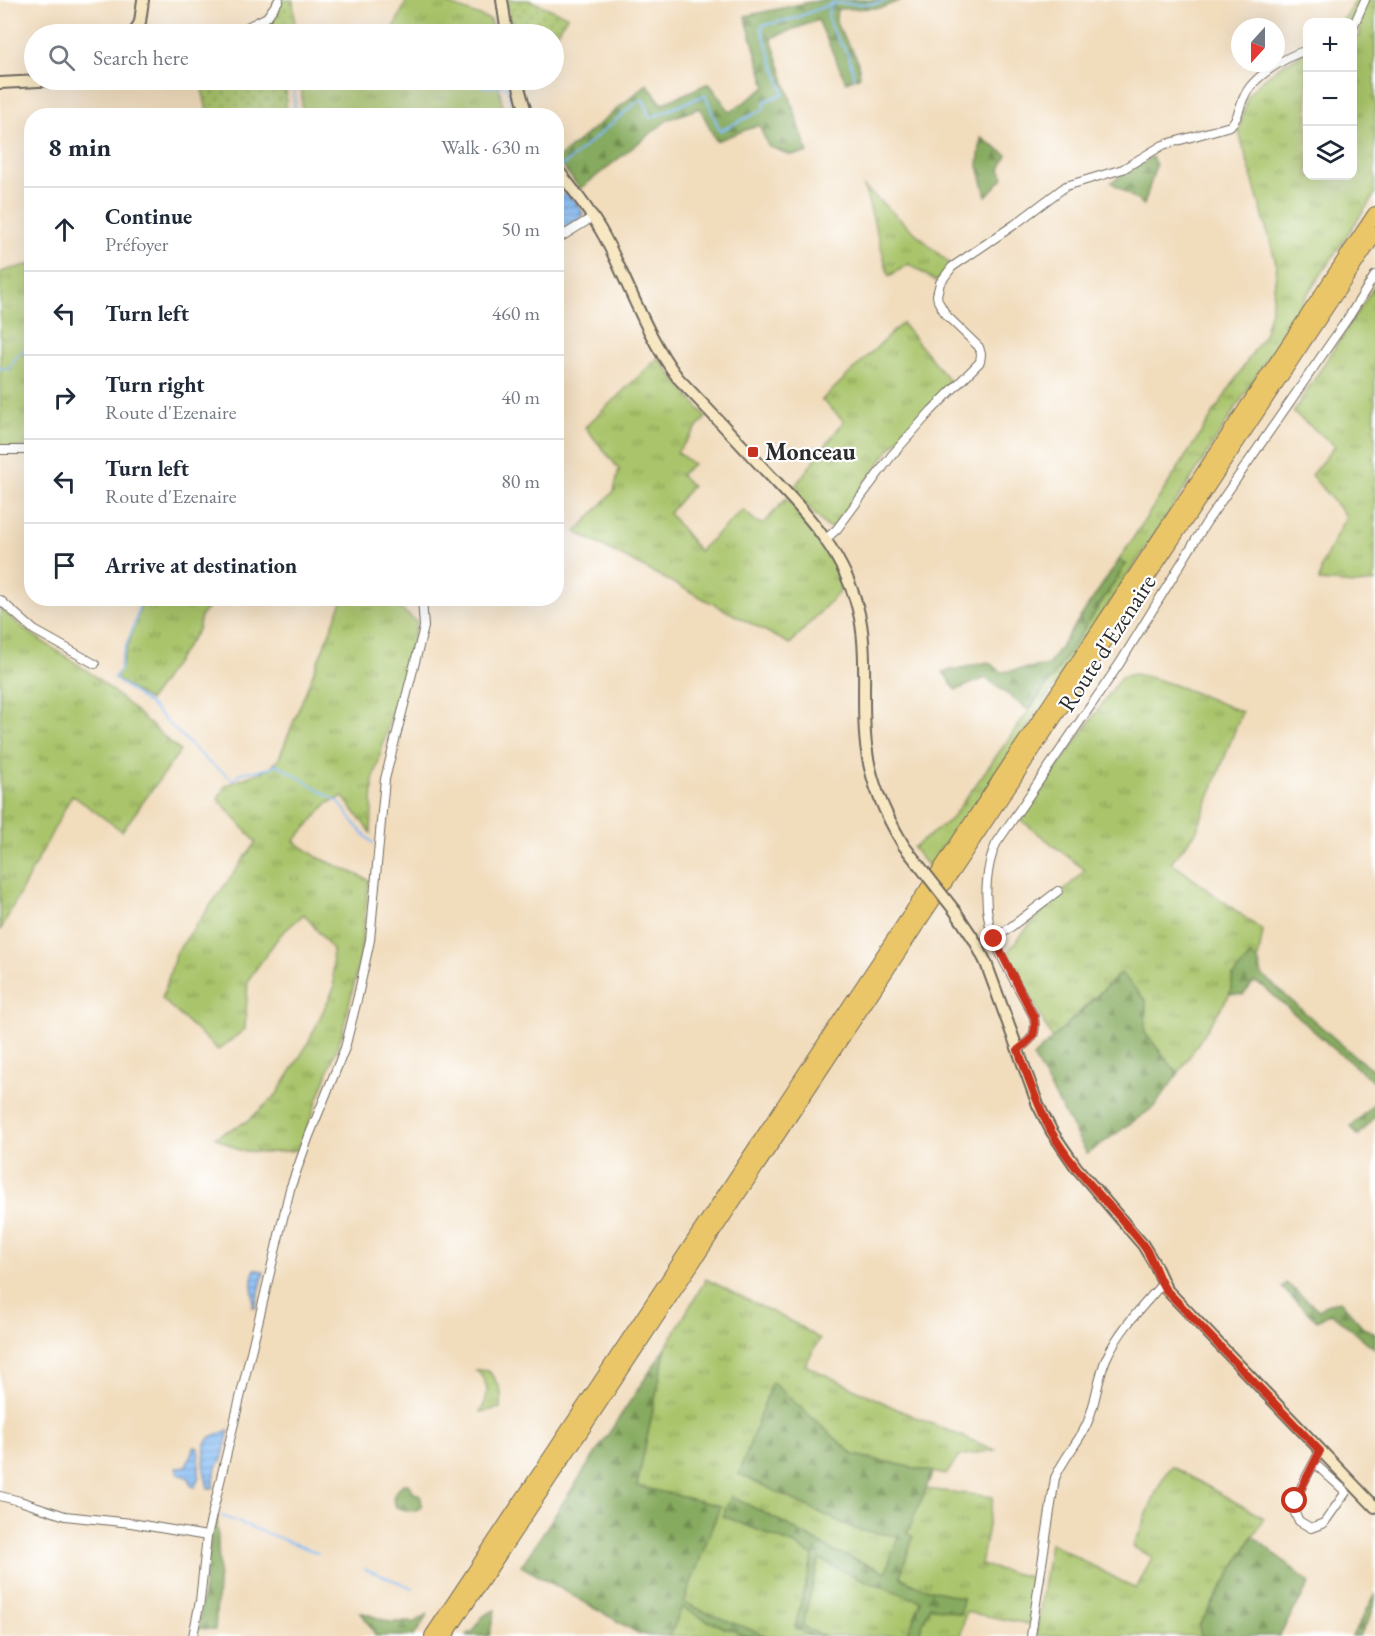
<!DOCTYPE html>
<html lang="en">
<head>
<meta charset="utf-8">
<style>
  body { margin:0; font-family:"EB Garamond",serif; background:#f2f2f3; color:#1f2937 }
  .controls { position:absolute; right:18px; top:18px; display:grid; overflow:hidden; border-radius:12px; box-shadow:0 6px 24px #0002 }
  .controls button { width:54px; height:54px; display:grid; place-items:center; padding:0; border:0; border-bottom:2px solid #e0e1e3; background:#fff; color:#1f2937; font:30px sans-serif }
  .compass { position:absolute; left:1231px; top:18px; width:54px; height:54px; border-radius:50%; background:#fff; box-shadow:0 6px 24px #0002; rotate:201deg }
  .stop { position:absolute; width:18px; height:18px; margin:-14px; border:4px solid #c8321e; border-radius:50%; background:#fff }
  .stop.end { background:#c8321e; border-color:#fff; box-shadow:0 2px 6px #0008 }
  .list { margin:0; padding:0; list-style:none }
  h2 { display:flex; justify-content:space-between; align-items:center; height:78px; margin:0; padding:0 24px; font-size:26px }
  h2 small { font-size:20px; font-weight:400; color:#747a83 }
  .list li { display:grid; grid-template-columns:39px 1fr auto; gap:18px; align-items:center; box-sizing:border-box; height:84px; padding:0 24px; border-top:2px solid #e0e1e3 }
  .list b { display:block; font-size:22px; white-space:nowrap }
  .list p { margin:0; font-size:20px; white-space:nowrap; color:#747a83 }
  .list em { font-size:20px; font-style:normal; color:#747a83 }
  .icon { flex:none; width:33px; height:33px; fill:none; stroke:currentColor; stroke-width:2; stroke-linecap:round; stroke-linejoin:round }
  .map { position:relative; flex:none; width:1375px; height:1636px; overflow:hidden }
  .search { position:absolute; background:#fff; box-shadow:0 6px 24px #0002; left:24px; top:24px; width:540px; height:66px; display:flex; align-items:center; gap:15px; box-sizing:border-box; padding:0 21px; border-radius:33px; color:#747a83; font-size:22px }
  .panel { position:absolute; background:#fff; box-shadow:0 6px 24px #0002; left:24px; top:108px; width:540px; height:498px; border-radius:24px }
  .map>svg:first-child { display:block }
  .grass { fill:url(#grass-tufts); stroke:#6a784a; stroke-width:1.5 }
  .forest { fill:url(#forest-firs); stroke:#586a44; stroke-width:1.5 }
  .garden { fill:url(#garden-dots); stroke:#6a784a; stroke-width:1.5 }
  .water { fill:url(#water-rules); stroke:#587390; stroke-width:1.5 }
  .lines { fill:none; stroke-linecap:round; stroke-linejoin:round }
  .stream { stroke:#84bbf4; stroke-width:2 }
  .street-casing { stroke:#70695e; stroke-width:10 }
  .secondary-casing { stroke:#70695e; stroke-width:14 }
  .highway-casing { stroke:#70695e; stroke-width:16 }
  .street { stroke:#fff; stroke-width:8 }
  .secondary { stroke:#f7e8c3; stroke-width:10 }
  .highway { stroke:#ebc669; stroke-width:14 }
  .secondary-bridge-casing { stroke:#70695e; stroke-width:14; stroke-linecap:butt }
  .secondary-bridge { stroke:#f7e8c3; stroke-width:10 }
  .route { stroke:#c8321e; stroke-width:8 }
  .poi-dot { fill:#c8321e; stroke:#fff; stroke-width:2 }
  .labels { text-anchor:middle; stroke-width:4.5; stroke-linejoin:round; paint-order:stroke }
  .poi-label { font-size:24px; font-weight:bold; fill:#2b2b2b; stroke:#fff; text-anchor:start }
  .street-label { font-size:24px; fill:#2b2b2b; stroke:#fff }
</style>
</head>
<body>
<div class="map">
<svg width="1375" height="1636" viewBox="0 0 1375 1636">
  <defs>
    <pattern id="grass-tufts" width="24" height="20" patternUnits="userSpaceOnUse" patternTransform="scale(1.5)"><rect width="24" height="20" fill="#a9c46a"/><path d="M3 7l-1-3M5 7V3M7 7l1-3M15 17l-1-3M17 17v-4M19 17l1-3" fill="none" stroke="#8a9f57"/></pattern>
    <pattern id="forest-firs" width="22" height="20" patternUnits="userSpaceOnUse" patternTransform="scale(1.5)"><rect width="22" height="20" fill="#86aa5e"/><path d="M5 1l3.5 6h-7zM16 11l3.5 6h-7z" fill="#6e8b4e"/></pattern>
    <pattern id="garden-dots" width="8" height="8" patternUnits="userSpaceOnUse" patternTransform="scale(1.5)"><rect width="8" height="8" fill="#a9c46a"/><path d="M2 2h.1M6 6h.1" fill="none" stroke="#8a9f57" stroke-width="1.8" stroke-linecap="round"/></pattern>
    <pattern id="water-rules" width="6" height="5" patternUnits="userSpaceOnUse" patternTransform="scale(1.5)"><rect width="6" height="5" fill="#84bbf4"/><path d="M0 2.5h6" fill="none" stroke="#6c98c6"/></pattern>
  </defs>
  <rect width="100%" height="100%" fill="#fff"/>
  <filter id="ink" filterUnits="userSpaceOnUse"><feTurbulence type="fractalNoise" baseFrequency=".0167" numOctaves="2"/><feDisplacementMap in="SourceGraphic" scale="12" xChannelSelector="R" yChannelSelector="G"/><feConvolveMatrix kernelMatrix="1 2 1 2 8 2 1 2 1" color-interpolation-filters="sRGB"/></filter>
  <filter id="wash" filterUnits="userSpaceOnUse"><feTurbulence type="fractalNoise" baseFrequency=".008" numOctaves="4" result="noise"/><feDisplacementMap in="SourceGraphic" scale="24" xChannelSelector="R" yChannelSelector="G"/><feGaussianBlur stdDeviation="1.35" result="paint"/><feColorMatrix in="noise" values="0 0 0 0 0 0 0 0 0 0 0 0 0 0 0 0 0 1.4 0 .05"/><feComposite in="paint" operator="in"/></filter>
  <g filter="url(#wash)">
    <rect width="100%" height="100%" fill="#f1dcbc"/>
    <g class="grass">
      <path d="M407 0H437L491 20 492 34H391Z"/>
      <path d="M1356 0H1362L1351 22H1339L1346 16Z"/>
      <path d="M1367 0H1375V194L1305 298 1195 473 992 781 930 869 913 848 951 819 1051 680 1126 564 1119 560 1264 335 1271 310 1277 266 1239 132 1248 95 1260 82 1282 65 1307 52 1308 176H1352L1353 38 1360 36V22Z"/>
      <path d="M302 80H498L504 115H302Z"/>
      <path d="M864 187 950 264 937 282 909 264 889 276Z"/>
      <path d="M31 264V447L0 448V272Z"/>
      <path d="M1375 285V582L1355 584 1319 581 1322 564 1346 516 1311 475 1335 446 1293 412Z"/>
      <path d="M902 323 952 384 889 450 833 528 827 527 792 490 844 421 822 400Z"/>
      <path d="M658 358 706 417 677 452 693 464 680 475 692 486 669 513 699 551 743 510 757 522 763 524 787 498 811 526 835 565 841 590 790 644 576 532 614 491 619 469 585 427Z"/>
      <path d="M143 598 215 599 201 616 198 630 149 701 115 678 120 670Z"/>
      <path d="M343 599H388L417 622 373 781 371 833 343 797 328 803 294 841 317 857 369 880 360 959 342 1034 299 1150 263 1153 239 1150 215 1137 248 1121 277 1094 306 1047 334 988 332 949 304 914 280 935 248 980 245 1029 218 1050 162 999 176 953 256 842 218 799 226 785 271 768 279 758Z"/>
      <path d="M0 607C27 636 61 651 93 675 123 698 151 726 180 751L122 831 72 795 0 931Z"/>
      <path d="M1134 674C1172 681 1206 698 1242 712L1196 832 1171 862 1263 931 1258 959 1250 956 1233 976 1230 994 1178 1074 1145 1033 1146 1001 1120 973 1052 1039 1008 951 1033 921 1085 870 1021 820 1121 677Z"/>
      <path d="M706 1279 796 1324 820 1339 805 1365 901 1411 995 1450 959 1456 946 1475 854 1455 772 1383 906 1536 926 1489 993 1497 981 1565 1037 1579 1029 1624 966 1612 960 1636H670L720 1506 636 1486 666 1347Z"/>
      <path d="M476 1370 489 1371C497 1383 505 1394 500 1408L480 1412C490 1396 490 1383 476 1370Z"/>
      <path d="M1171 1466 1264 1518 1199 1626 1201 1636H1036L1050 1543 1136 1589 1152 1557 1133 1547C1146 1520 1154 1490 1171 1466Z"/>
    </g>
    <g class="forest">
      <path d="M819 0H901L881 8 838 9C830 25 847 39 854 53 858 59 859 69 860 76L846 82 818 20 771 38 808 153 790 155 768 146 759 125 716 141 700 108 669 119 580 189 557 159 647 84 662 104 709 83 730 112 766 87 745 16Z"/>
      <path d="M981 138 1007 155 1000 169 1004 177 986 196 978 166Z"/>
      <path d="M1152 157 1156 165 1144 205 1111 182Z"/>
      <path d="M1119 560 1126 564 1051 680 1028 710 986 678 956 690 943 672 988 662 1002 672 1048 665Z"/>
      <path d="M1250 956 1258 959 1262 975 1357 1058 1375 1071V1083L1334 1049 1263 986 1254 982 1243 995 1230 994 1233 976Z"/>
      <path d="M1121 973 1146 1001 1145 1033 1178 1074 1154 1107 1087 1154 1033 1057Z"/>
      <path d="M1375 1103V1117L1358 1136 1351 1126Z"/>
      <path d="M1286 1283 1319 1310 1329 1303 1340 1301 1364 1328 1375 1334V1349L1331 1313 1317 1321 1282 1288Z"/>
      <path d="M666 1347 637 1486 720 1506 684 1602 707 1613 768 1636H746L708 1621 682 1607 670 1636H650L638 1633 521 1566Z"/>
      <path d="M772 1382 854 1455 933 1472 907 1533 913 1537 900 1577 921 1587 963 1598 960 1614 930 1606 918 1636H907L921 1601 856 1577 819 1559 803 1624 809 1630 826 1636H810L795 1627 813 1556 795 1545 723 1516 731 1496 782 1522 830 1549 886 1572 898 1536 857 1530 739 1474Z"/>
      <path d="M403 1484H408L414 1493 421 1496V1507C413 1514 405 1510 396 1507L393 1498 396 1491Z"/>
      <path d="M217 1512 219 1571 215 1630 198 1628 211 1536Z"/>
      <path d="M1253 1536 1310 1583 1279 1636H1201L1199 1626Z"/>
      <path d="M1375 1595C1375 1612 1368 1622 1359 1636H1352Z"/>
      <path d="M495 1610 489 1636H466L468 1633H472L483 1616Z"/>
      <path d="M361 1612 389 1622H415L428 1614 414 1636H376Z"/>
    </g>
    <g class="garden">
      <path d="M282 0H293L295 29 288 34H238L262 23Z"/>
      <path d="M506 0H529L567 16 554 39V34H513Z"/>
      <path d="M200 80H286V115H208Z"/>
    </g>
    <g class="water">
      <path d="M568 192 583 213 580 218 561 230 557 226V200Z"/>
      <path d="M255 1269 264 1272 255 1308 253 1307C255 1292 248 1283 255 1269Z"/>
      <path d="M229 1430 222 1460 216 1467 213 1488H208L204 1470 205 1444 211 1437Z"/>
      <path d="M194 1447 199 1448V1476L195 1487 191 1486 189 1478 179 1474 176 1468 186 1466Z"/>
    </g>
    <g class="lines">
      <g class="stream">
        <path d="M832 4C820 23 840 39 848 55 851 62 852 70 854 78"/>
        <path d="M303 34H351"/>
        <path d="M294 80 295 116"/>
        <path d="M462 80 485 87 507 86 514 116"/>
        <path d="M559 167 565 164 633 105 643 99 650 118 705 95 720 131 764 109 765 101 784 94 761 28 763 25 793 19 833 3 874 4 887 0"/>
        <path d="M0 368 8 370 17 356 32 343"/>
        <path d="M141 598 135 623 122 656 120 670 114 678 150 705 207 761 234 780 240 773 271 768 277 764 339 802 358 828 373 843"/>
        <path d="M222 1516 318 1553"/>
        <path d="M365 1569 413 1588"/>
      </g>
    </g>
  </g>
  <g filter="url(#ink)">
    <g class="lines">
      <g class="street-casing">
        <g id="street">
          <path d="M1352 29 1365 0"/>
          <path d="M233 34 267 17 279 0"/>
          <path d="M556 240 593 217"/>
          <path d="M0 450H26"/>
          <path d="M826 539 837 529 892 455 931 411 980 362 981 354 979 347 946 315 938 301 937 295 940 283 952 267 1014 225 1066 186 1123 169 1163 145 1230 126C1239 118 1239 107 1244 97 1252 77 1288 55 1308 50"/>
          <path d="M0 600 34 630 95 664"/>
          <path d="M995 939 1058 891"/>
          <path d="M1018 1050C1032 1039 1037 1036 1034 1017 1021 991 994 949 989 922 984 898 986 866 996 844L1120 663 1206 523 1350 315 1375 275"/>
          <path d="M1314 1463 1346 1492 1324 1523 1311 1528 1299 1521 1293 1509C1298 1489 1311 1470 1320 1451"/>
          <path d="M0 1496 20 1501 65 1516 131 1523 207 1536"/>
          <path d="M193 1636 200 1601 207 1536 290 1189 309 1136 345 1048 358 996 370 940 385 779 424 627 422 598"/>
          <path d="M1031 1636 1055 1478C1063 1459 1077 1444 1086 1426 1096 1405 1097 1380 1106 1359 1119 1330 1142 1307 1162 1284"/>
        </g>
      </g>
      <g class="secondary-casing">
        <g id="secondary">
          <path d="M502 0 507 34"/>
          <path d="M134 34 140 22 143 0"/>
          <path d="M517 80 527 116"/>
          <path d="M0 83 58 80"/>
          <path d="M556 168C573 189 591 212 604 236 629 283 645 334 678 378 706 407 734 437 762 467 805 512 847 554 860 618 868 659 861 703 866 745 870 782 885 814 904 846"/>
          <path d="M955 911 975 941 986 963 1038 1105 1052 1132 1076 1167 1143 1245 1155 1265 1166 1289 1375 1507"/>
        </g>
      </g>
      <g class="highway-casing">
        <g id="highway">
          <path d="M432 1636 1375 214"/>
          <path d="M445 1636 1375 234"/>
        </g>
      </g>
      <use href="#street" class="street"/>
      <use href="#secondary" class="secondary"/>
      <use href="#highway" class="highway"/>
      <g class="secondary-bridge-casing">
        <path id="secondary-bridge" d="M904 846 955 911"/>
      </g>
      <use href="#secondary-bridge" class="secondary-bridge"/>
    </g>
  </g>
  <g class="lines" filter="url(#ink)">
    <path class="route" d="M994 939 1034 1017C1037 1036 1032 1039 1018 1050 1028 1077 1037 1105 1051 1131 1075 1174 1113 1206 1143 1245 1154 1259 1156 1276 1166 1290L1320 1451 1295 1501"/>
  </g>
  <rect class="poi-dot" x="747" y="446" width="12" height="12" rx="3"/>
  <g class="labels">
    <g class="poi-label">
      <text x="765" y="460">Monceau</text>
    </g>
    <g class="street-label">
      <text transform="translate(1107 643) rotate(-57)" y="8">Route d'Ezenaire</text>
    </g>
  </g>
</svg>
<div class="controls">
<button>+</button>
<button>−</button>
<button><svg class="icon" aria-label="layers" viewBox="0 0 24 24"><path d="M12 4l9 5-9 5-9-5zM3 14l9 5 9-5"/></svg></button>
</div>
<svg class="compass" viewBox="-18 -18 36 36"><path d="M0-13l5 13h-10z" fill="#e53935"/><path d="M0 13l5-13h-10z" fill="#747a83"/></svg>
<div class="stop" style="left:1295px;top:1501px"></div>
<div class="stop end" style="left:994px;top:939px"></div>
<div class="search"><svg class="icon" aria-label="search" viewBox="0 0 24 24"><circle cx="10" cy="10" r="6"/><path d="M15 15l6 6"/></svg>Search here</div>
<section class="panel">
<h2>8 min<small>Walk · 630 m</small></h2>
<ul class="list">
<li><svg class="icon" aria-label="ahead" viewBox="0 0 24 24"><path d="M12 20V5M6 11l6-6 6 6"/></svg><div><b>Continue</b><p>Préfoyer</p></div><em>50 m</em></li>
<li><svg class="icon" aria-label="left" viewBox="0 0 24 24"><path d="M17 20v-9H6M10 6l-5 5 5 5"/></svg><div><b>Turn left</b></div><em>460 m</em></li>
<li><svg class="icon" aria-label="right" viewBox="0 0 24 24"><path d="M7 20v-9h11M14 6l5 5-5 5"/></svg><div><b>Turn right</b><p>Route d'Ezenaire</p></div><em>40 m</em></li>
<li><svg class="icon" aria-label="left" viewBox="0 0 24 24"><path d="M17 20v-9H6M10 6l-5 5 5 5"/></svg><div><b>Turn left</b><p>Route d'Ezenaire</p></div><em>80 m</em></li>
<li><svg class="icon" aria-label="arrive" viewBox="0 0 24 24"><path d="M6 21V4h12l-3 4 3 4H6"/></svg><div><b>Arrive at destination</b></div></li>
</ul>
</section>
</div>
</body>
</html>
